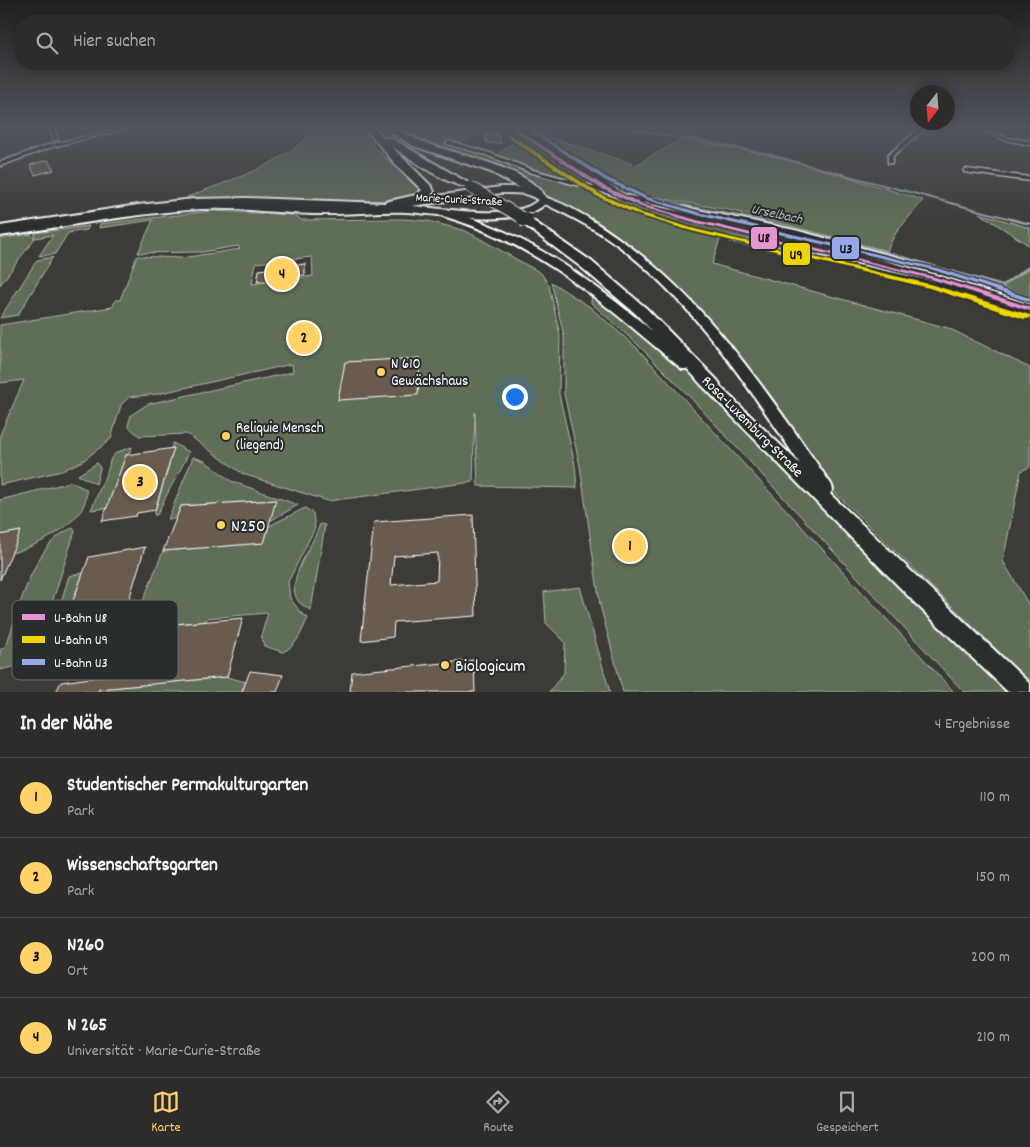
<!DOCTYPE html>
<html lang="de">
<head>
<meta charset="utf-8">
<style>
  body { margin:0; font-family:Dekko,sans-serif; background:#3a3836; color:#f1f3f6 }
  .compass { position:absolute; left:910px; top:85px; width:45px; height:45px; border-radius:50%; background:#2e2c2a; box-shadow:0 2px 12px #0003; rotate:197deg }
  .you { position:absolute; left:514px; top:396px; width:18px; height:18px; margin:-12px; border:4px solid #fff; border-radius:50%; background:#1a73e8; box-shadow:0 0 0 8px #1a73e833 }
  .badge { display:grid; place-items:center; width:32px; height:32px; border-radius:50%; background:#ffd166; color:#111; font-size:16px; font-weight:700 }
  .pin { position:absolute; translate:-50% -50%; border:2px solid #fff; box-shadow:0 1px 5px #0006 }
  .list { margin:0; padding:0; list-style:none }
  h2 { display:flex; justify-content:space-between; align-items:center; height:65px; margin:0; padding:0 20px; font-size:21px }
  h2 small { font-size:16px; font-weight:400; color:#a7a7a8 }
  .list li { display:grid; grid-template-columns:32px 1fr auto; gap:15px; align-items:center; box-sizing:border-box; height:80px; padding:0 20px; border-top:1px solid #494847 }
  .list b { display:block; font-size:19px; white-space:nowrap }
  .list p { margin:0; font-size:16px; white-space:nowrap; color:#a7a7a8 }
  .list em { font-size:16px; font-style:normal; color:#a7a7a8 }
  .icon { flex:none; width:28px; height:28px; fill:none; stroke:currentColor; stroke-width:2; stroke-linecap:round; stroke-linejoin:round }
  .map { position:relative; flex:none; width:1030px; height:692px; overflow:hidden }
  .search { position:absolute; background:#2e2c2a; box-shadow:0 2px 12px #0003; left:15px; right:15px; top:15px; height:55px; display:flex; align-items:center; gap:12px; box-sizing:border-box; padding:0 18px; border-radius:20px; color:#a7a7a8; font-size:19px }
  .sheet { height:385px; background:#2e2c2a }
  nav { display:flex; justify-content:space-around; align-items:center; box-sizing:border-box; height:70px; border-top:1px solid #494847; background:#2e2c2a; font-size:14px; color:#a7a7a8 }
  nav a { display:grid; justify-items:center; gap:2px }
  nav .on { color:#ffd166 }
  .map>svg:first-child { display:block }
  .green { fill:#5e6e57; stroke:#aeb6ab; fill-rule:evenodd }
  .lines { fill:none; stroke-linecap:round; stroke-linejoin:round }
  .stream-far1 { stroke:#96a3ac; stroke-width:2 }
  .stream { stroke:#96a3ac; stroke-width:2.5 }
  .building { fill:#695b50; stroke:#fff; fill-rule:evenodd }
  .street-casing { stroke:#fff; stroke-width:3 }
  .secondary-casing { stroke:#fff; stroke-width:4 }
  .primary-casing { stroke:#fff; stroke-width:4 }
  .highway-casing { stroke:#fff; stroke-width:4 }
  .street { fill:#2a2d2e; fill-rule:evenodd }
  .secondary { fill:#2a2d2e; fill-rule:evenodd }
  .primary { fill:#2a2d2e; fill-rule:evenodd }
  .highway { fill:#2a2d2e; fill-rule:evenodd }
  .highway-bridge-far1-casing { stroke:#fff; stroke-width:13; stroke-linecap:butt }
  .highway-bridge-casing { stroke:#fff; stroke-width:17; stroke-linecap:butt }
  .highway-bridge-far1 { stroke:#2a2d2e; stroke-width:11 }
  .highway-bridge { stroke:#2a2d2e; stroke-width:14 }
  .metro-1-casing { stroke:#2a2d2e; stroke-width:3 }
  .metro-2-casing { stroke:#2a2d2e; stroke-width:3 }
  .metro-3-casing { stroke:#2a2d2e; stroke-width:3 }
  .metro-1 { fill:#e594d1; fill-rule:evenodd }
  .metro-2 { fill:#eed700; fill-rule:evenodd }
  .metro-3 { fill:#97a8e7; fill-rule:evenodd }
  .poi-dot { fill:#ffd166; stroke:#2a2d2e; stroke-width:2 }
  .labels { text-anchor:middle; stroke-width:4; stroke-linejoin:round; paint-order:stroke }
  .far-street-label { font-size:12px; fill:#fff; stroke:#2a2d2e }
  .far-water-label { font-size:14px; font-style:italic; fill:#b0bac0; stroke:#2a2d2e }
  .poi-label { font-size:15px; fill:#fff; stroke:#2a2d2e; text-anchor:start }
  .street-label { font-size:15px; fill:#fff; stroke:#2a2d2e }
  .near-poi-label { font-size:18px; fill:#fff; stroke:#2a2d2e; text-anchor:start }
  .key { fill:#2a2d2e; stroke:#6a6c6d; stroke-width:1 }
  .key-label { font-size:14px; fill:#fff }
  .line-badge { stroke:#2a2d2e; stroke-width:2 }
  .pale-badge-label { font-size:14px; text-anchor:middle; font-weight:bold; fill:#111 }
</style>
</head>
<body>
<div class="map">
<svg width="1030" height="692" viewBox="0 0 1030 692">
  <rect width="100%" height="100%" fill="#3d3b38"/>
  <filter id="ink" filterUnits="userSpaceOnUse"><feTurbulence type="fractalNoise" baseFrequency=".02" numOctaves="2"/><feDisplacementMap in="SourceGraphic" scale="10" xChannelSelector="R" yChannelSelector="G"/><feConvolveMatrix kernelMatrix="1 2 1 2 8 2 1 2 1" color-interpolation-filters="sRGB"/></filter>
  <g filter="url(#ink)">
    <g class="green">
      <path d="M316 129H375L364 131 373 146 420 189 413 196 398 200 302 202 187 197C232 179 282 166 316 129Z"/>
      <path d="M392 129H480L458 146 488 154 529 172 608 194 622 202 668 217 948 284 1030 311V314L948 286 728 235 720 239 712 264 948 328 1030 368V467L1021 471 1003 561 1030 607V682L824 482 690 299 642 256 595 225 546 199 526 182 425 144Z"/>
      <path d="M539 134 636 165 685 137 771 154 923 200 895 234 887 251 729 210 629 193Z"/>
      <path d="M520 136 600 188 530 168 497 155Z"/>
      <path d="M211 211 296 215 301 220 404 219 428 221 466 231 541 273 549 285 560 335 559 394 575 465 577 488 478 486 475 412 473 482 328 501 243 474 187 434 139 436 128 426 131 415 148 404 293 372 292 364 157 394 129 397 121 405 111 439 84 460 62 471 0 485V435L24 380 0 383V325L112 307 116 300H120L137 256 181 258 240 249 238 246 202 252 138 253 153 220 99 228 100 224ZM312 257 313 276 252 284 256 263Z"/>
      <path d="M979 213 1030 228V246Z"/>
      <path d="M89 226 87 230 68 233 55 254 39 256 53 235 35 238 0 285V239L31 234 34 238 35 233Z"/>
      <path d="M53 257 18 315 0 318 37 260Z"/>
      <path d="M1030 268V298L1002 287Z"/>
      <path d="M551 282 590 307 637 348 954 692H623L600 605 580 466 564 394V336Z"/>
      <path d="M592 293 711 384 1010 692H964L687 394 637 344 591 303Z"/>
      <path d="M173 443 189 452C179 474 167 492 157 515H154L174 448H171Z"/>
      <path d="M132 447 129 454 126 455 107 508 91 510 109 467C109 453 120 451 132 447Z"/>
      <path d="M193 457 205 461 231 481 298 505 270 521 275 500 181 506 176 519H168Z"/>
      <path d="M97 463 100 468 96 484 78 475Z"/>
      <path d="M71 482 86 489C92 520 35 548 11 553L20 531 0 535V500Z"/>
      <path d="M305 508 313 513 315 528 288 582 290 598 300 612 308 618C301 632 298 645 283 652L264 646 261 636 268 613 207 618 206 621 132 628 163 551 264 543 269 526Z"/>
      <path d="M320 524 325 525 311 610C272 595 313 548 320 524Z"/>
      <path d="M73 528 75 531 33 662 0 670V650L6 646C19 611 33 541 73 528Z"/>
      <path d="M83 573 57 645 47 647 69 576Z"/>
      <path d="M580 587 610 692H549L564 673 565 642 546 623 544 592Z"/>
      <path d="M227 677 246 682 241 692H98L99 689Z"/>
    </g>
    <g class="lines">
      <g class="stream-far1">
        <path d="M526 129 624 193 759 220"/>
        <path d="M631 129 766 154 1015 220"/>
      </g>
      <g class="stream">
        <path d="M753 219 868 247 1002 286 1030 266"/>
        <path d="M1010 219 1030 224"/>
      </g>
    </g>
    <g class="building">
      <path d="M485 134H498L501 143H487Z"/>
      <path d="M48 160 54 170 35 175 30 165Z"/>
      <path d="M305 264V275L257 282 259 270Z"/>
      <path d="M420 358 418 395 338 400 345 362Z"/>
      <path d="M174 448 155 510 137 513 136 516 102 521 126 455Z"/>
      <path d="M276 500 264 543 163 551 181 506Z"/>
      <path d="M473 515 476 616 394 622 393 637 361 641 374 522ZM438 553 437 581 391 585 394 556Z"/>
      <path d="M21 531 0 580V535Z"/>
      <path d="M145 547 120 629 98 633 96 637 57 645 89 557Z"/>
      <path d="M243 618 227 677 99 689 98 692H56L61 682 113 675 132 628Z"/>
      <path d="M474 660 475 692H350L352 672Z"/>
      <path d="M250 671 283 675 277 692H242Z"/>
    </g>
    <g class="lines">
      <g class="street-casing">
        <g id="street">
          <path d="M50 129H54L58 140H54Z"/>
          <path d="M119 129H127L52 147 0 166V162L48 145Z"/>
          <path d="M919 129H925L893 156 892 163H888V155Z"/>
          <path d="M980 129H987L1008 138 1030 141V145L1005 140Z"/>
          <path d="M449 141 490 153 533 170 630 196 795 230 944 270 1030 298V303L938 274 792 233 627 199 529 172 486 155 447 144 446 143Z"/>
          <path d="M966 169 1030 177V181L964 172V170Z"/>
          <path d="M733 238 951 285 1030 312V318L946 289 731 241 730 240Z"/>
        </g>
      </g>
      <g class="secondary-casing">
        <g id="secondary">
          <path d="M544 197C567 204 591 219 611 233 705 296 767 393 831 484L833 489 830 494 1030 684V692H1008L916 604 698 381 696 378 698 375H708L800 464C750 389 700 312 629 254 603 232 572 217 541 202L540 200Z"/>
          <path d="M446 211C542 235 616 302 692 363L693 366 692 369H682C606 306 540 244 443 216V212Z"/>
        </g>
      </g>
      <g class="primary-casing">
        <path id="primary" d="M501 187C519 187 537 186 549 200 525 231 442 214 407 212 377 211 346 215 316 214 273 213 231 206 187 210 125 215 62 227 0 236V226L138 205 194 199 245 198 385 203ZM501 193C515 193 527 192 538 200 517 222 441 208 412 206Z"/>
      </g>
      <g class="highway-casing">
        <g id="highway">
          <path d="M366 129H376L384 138H391L470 184 468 186C454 190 405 155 391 146L432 187 434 192 424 200 385 206V202L416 195 422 190 397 166Z"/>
          <path d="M385 129C400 128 414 139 428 144 460 155 521 167 543 193L537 196 533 195 491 172 414 146Z"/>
          <path d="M526 216 591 261 646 308 717 380 720 384 717 388 711 390 705 388 636 314 581 267 522 223 520 220Z"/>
        </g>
      </g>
      <use href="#street" class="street"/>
      <use href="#secondary" class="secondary"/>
      <use href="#primary" class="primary"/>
      <use href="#highway" class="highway"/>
      <g class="highway-bridge-far1-casing">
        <path id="highway-bridge-far1" d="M470 187 526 220"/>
      </g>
      <g class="highway-bridge-casing">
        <path id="highway-bridge" d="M524 219 526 220"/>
      </g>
      <use href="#highway-bridge-far1" class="highway-bridge-far1"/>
      <use href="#highway-bridge" class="highway-bridge"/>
      <g class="metro-1-casing">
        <path id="metro-1" d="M512 129H517L604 186 645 205 697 220 935 277 1030 307V311L931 279 693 222 641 207 600 188Z"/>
      </g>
      <g class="metro-2-casing">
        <path id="metro-2" d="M507 135H511L600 194 642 213 695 229 933 285 1030 315V318L1027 319H1024L929 288 691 231 638 215 596 196 507 137Z"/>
      </g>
      <g class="metro-3-casing">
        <path id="metro-3" d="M527 129H532L608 178 648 197 698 212 937 268 1030 298V302L933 270 697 215 644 199 604 180Z"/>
      </g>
      <use href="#metro-1" class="metro-1"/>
      <use href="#metro-2" class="metro-2"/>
      <use href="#metro-3" class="metro-3"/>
    </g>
  </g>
  <linearGradient id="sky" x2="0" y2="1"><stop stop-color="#22201f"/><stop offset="0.57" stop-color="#51555e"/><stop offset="1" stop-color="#51555e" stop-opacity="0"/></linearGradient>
  <rect width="1030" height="226" fill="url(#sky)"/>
  <g class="poi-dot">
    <circle cx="381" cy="372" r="5"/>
    <circle cx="226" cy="436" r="5"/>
    <circle cx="221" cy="525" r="5"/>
    <circle cx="445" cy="665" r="5"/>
  </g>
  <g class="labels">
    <g class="far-street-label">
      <text transform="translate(459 199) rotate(3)" y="4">Marie-Curie-Straße</text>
    </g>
    <g class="far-water-label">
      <text transform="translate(777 213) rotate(12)" y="5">Urselbach</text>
    </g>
    <g class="poi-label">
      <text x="391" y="368">N 610<tspan x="391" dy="17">Gewächshaus</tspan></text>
      <text x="236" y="432">Reliquie Mensch<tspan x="236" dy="17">(liegend)</tspan></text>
    </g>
    <g class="street-label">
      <text transform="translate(753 426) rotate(45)" y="5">Rosa-Luxemburg-Straße</text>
    </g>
    <g class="near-poi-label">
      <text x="231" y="531">N250</text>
      <text x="455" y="671">Biologicum</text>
    </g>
  </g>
  <rect x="12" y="600" width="166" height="80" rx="8" class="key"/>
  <rect x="22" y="614" width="23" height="6" fill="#e594d1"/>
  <rect x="22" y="636" width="23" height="7" fill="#eed700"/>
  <rect x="22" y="659" width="23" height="6" fill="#97a8e7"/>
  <g class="key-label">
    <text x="54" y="622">U-Bahn U8</text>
    <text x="54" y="644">U-Bahn U9</text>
    <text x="54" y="667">U-Bahn U3</text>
  </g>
  <g class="line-badge">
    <rect x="750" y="226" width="28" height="24" rx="5" fill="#e594d1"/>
    <rect x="831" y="236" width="29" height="24" rx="5" fill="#97a8e7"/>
    <rect x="782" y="242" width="29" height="24" rx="5" fill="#eed700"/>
  </g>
  <g class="pale-badge-label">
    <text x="764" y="242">U8</text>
    <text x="846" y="253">U3</text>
    <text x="796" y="259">U9</text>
  </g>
</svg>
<svg class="compass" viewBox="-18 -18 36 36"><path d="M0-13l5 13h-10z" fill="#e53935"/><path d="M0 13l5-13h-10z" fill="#a7a7a8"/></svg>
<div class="you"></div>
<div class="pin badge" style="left:630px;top:546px">1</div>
<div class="pin badge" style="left:304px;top:338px">2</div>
<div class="pin badge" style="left:140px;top:482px">3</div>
<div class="pin badge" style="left:282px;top:274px">4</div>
<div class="search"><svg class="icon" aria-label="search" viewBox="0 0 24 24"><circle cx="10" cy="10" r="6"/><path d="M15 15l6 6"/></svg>Hier suchen</div>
</div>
<section class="sheet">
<h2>In der Nähe<small>4 Ergebnisse</small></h2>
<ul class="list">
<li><span class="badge">1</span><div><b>Studentischer Permakulturgarten</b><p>Park</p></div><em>110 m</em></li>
<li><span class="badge">2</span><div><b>Wissenschaftsgarten</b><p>Park</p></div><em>150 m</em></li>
<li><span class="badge">3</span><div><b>N260</b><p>Ort</p></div><em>200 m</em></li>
<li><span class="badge">4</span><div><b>N 265</b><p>Universität · Marie-Curie-Straße</p></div><em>210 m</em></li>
</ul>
</section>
<nav>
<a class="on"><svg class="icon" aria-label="map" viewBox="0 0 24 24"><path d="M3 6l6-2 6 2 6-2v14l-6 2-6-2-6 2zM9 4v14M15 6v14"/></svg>Karte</a>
<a><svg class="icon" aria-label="directions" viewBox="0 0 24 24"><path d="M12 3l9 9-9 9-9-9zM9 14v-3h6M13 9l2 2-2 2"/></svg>Route</a>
<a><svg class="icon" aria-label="saved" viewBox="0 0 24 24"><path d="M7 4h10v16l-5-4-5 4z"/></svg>Gespeichert</a>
</nav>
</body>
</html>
